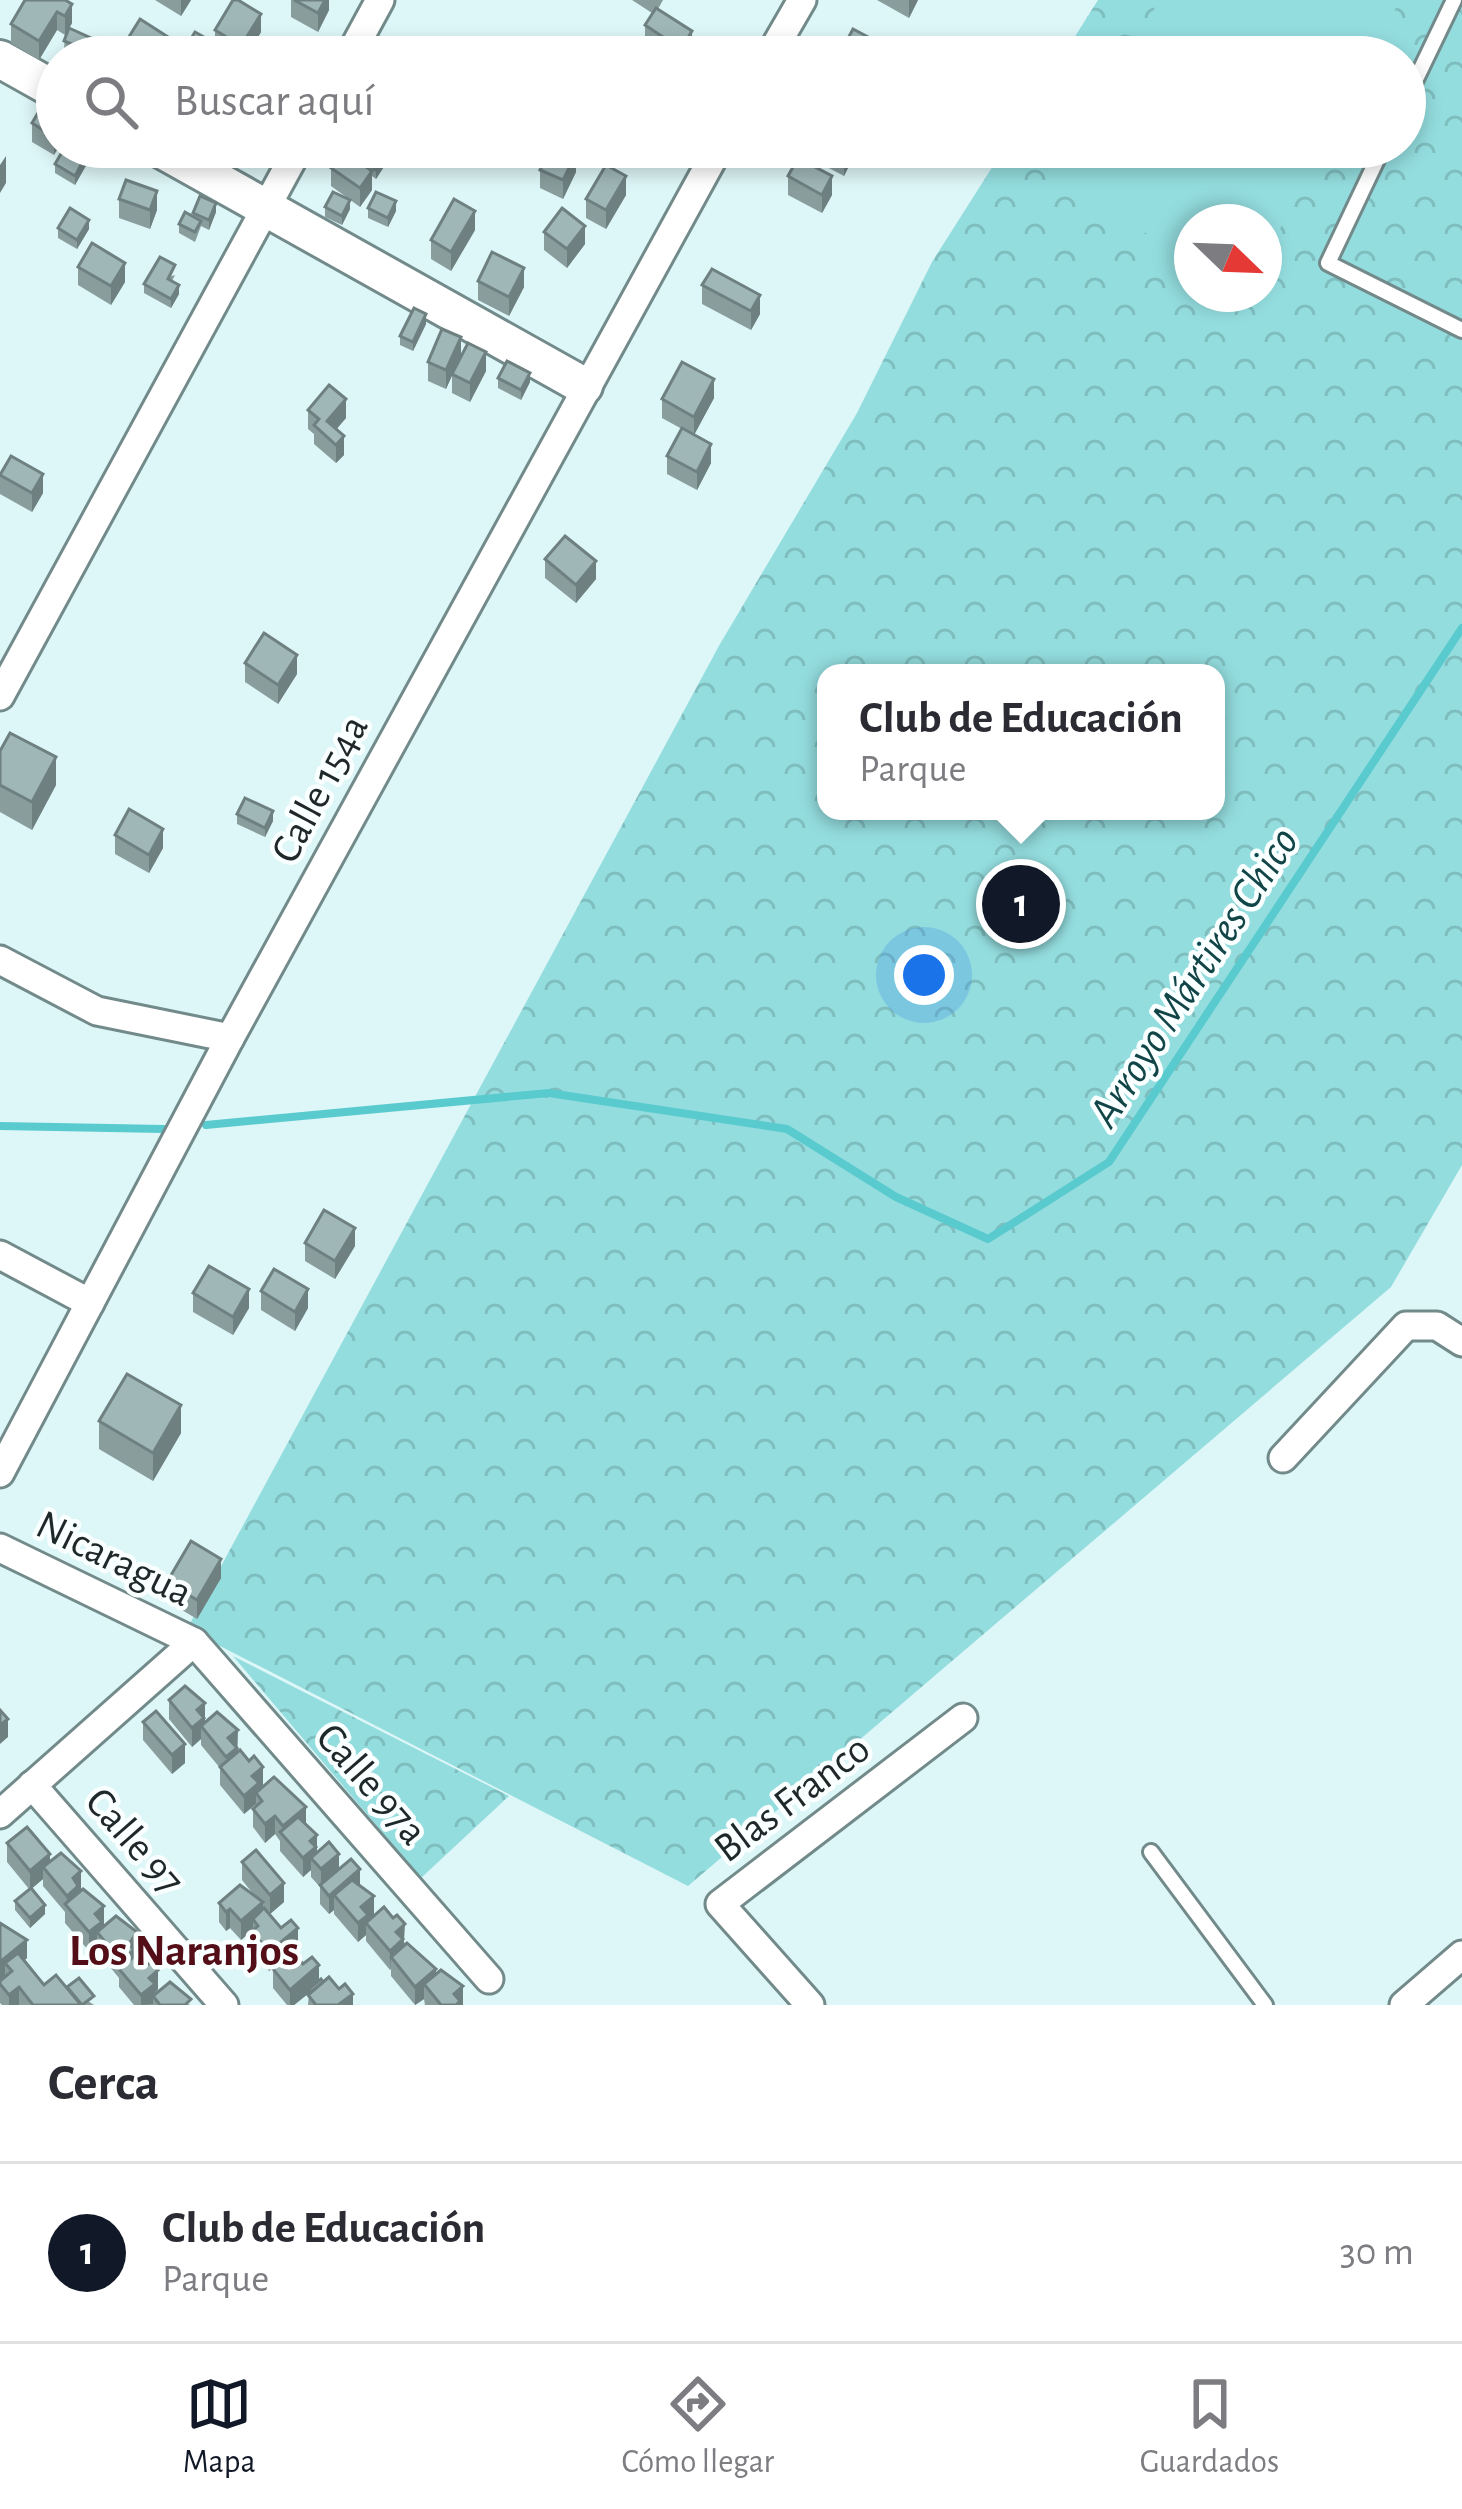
<!DOCTYPE html>
<html lang="es">
<head>
<meta charset="utf-8">
<style>
  body { margin:0; font-family:"Alegreya Sans",sans-serif; background:#f2f2f3; color:#2b2b33 }
  .compass { position:absolute; left:1174px; top:204px; width:108px; height:108px; border-radius:50%; background:#fff; box-shadow:0 6px 18px #0003; rotate:113deg }
  .you { position:absolute; left:924px; top:975px; width:42px; height:42px; margin:-30px; border:9px solid #fff; border-radius:50%; background:#1a73e8; box-shadow:0 0 0 18px #1a73e833 }
  .badge { display:grid; place-items:center; width:78px; height:78px; border-radius:50%; background:#111827; color:#fff; font-size:39px; font-weight:700 }
  .pin { position:absolute; translate:-50% -50%; border:6px solid #fff; box-shadow:0 3px 12px #0006 }
  .popup { position:absolute; left:817px; top:664px; width:408px; height:156px; box-sizing:border-box; display:grid; place-content:center; border-radius:24px; background:#fff; filter:drop-shadow(0 3px 9px #0005); font-size:39px; white-space:nowrap; color:#7c7c81 }
  .popup b { font-size:45px; color:#2b2b33 }
  .popup::after { content:''; position:absolute; left:50%; top:100%; margin-left:-24px; border:24px solid transparent; border-top-color:#fff }
  .list { margin:0; padding:0; list-style:none }
  h2 { display:flex; justify-content:space-between; align-items:center; height:156px; margin:0; padding:0 48px; font-size:51px }
  h2 small { font-size:39px; font-weight:400; color:#7c7c81 }
  .list li { display:grid; grid-template-columns:78px 1fr auto; gap:36px; align-items:center; box-sizing:border-box; height:180px; padding:0 48px; border-top:3px solid #e1e1e2 }
  .list b { display:block; font-size:45px; white-space:nowrap }
  .list p { margin:0; font-size:39px; white-space:nowrap; color:#7c7c81 }
  .list em { font-size:39px; font-style:normal; color:#7c7c81 }
  .icon { flex:none; width:66px; height:66px; fill:none; stroke:currentColor; stroke-width:2; stroke-linecap:round; stroke-linejoin:round }
  .map { position:relative; flex:none; width:1462px; height:2005px; overflow:hidden }
  .search { position:absolute; background:#fff; box-shadow:0 6px 18px #0003; left:36px; right:36px; top:36px; height:132px; display:flex; align-items:center; gap:30px; box-sizing:border-box; padding:0 42px; border-radius:66px; color:#7c7c81; font-size:45px }
  .sheet { height:336px; background:#fff }
  nav { display:flex; justify-content:space-around; align-items:center; box-sizing:border-box; height:168px; border-top:3px solid #e1e1e2; background:#fff; font-size:33px; color:#7c7c81 }
  nav a { display:grid; justify-items:center; gap:6px }
  nav .on { color:#111827 }
  .map>svg:first-child { display:block }
  .forest { fill:url(#forest-crowns); fill-rule:evenodd }
  .pitch { fill:#94dddf }
  .lines { fill:none; stroke-linecap:round; stroke-linejoin:round }
  .stream { stroke:#59cace; stroke-width:8 }
  .service-casing { stroke:#738a8b; stroke-width:20 }
  .minor-casing { stroke:#738a8b; stroke-width:33 }
  .tertiary-casing { stroke:#738a8b; stroke-width:42 }
  .service { stroke:#fff; stroke-width:14 }
  .minor { stroke:#fff; stroke-width:27 }
  .tertiary { stroke:#fff; stroke-width:36 }
  .wall { fill:#899d9d }
  .shaded-wall { fill:#6f8080 }
  .building { fill:#9fb7b7; stroke:#6f8080; stroke-width:3 }
  .labels { text-anchor:middle; stroke-width:9; stroke-linejoin:round; paint-order:stroke }
  .street-label { font-size:42px; fill:#1e2828; stroke:#faffff }
  .water-label { font-size:45px; font-style:italic; fill:#114547; stroke:#faffff }
  .neighbourhood-label { font-size:45px; font-weight:bold; fill:#530e18; stroke:#faffff }
</style>
</head>
<body>
<div class="map">
<svg width="1462" height="2005" viewBox="0 0 1462 2005">
  <defs>
    <pattern id="forest-crowns" width="20" height="18" patternUnits="userSpaceOnUse" patternTransform="scale(3)"><rect width="20" height="18" fill="#94dddf"/><path d="M2 6a3 3 0 1 1 6 0M12 15a3 3 0 1 1 6 0" fill="none" stroke="#7fbebf"/></pattern>
  </defs>
  <rect width="100%" height="100%" fill="#ddf6f7"/>
  <g class="forest">
    <path d="M1098 0H1462V1165L1391 1287 688 1886 187 1629 720 644 857 413 932 262 1005 147H1405V57H1062ZM1192 222H1264V294H1192ZM826 673H1216V811H826Z"/>
    <path d="M233 1656 509 1796 421 1878Z"/>
  </g>
  <g class="pitch">
    <path d="M1159 0H1400L1370 57H1129Z"/>
    <path d="M1082 147H1323L1264 259V222H1192V257L1060 188Z"/>
  </g>
  <g class="lines">
    <g class="stream">
      <path d="M206 1125 549 1093 787 1129 896 1197 988 1239 1109 1162 1462 628"/>
      <path d="M0 1126 164 1129"/>
    </g>
    <g class="service-casing">
      <g id="service">
        <path d="M1405 102 1454 0"/>
        <path d="M1383 147 1328 263 1462 330"/>
        <path d="M1151 1852 1265 2005"/>
      </g>
    </g>
    <g class="minor-casing">
      <g id="minor">
        <path d="M349 57 380 0"/>
        <path d="M769 57 802 0"/>
        <path d="M0 696 299 147"/>
        <path d="M0 960 97 1011 230 1038"/>
        <path d="M0 1255 90 1303"/>
        <path d="M1283 1458 1406 1326H1437L1462 1342"/>
        <path d="M0 1473 230 1038 719 147"/>
        <path d="M0 1548 194 1642 489 1979"/>
        <path d="M32 1785 224 2005"/>
        <path d="M0 1814 194 1642"/>
        <path d="M810 2005 720 1904 963 1718"/>
        <path d="M1404 2005 1462 1955"/>
      </g>
    </g>
    <g class="tertiary-casing">
      <g id="tertiary">
        <path d="M0 59 57 91"/>
        <path d="M157 147 584 386"/>
      </g>
    </g>
    <use href="#service" class="service"/>
    <use href="#minor" class="minor"/>
    <use href="#tertiary" class="tertiary"/>
  </g>
  <g class="wall">
    <path d="M65 0 72 23 69 29 91 48 87 57H79L64 50 65 35 57 30 39 60 11 43V24Z"/>
    <path d="M155 0H191L181 16Z"/>
    <path d="M291 0H329V10L318 32 291 17Z"/>
    <path d="M632 0H663L658 9 692 50 688 57H665L645 44V25L652 13Z"/>
    <path d="M877 0H918L909 18Z"/>
    <path d="M215 30 261 32 246 57H228L225 55V57L215 43Z"/>
    <path d="M844 46 872 48 867 57H847L844 56Z"/>
    <path d="M57 108 54 155 32 142V123Z"/>
    <path d="M609 147H641V151L633 163Z"/>
    <path d="M806 147H855V154L844 176 806 156Z"/>
    <path d="M351 152 387 162 376 179 372 176V190L360 207 331 186V168L351 156Z"/>
    <path d="M88 162 75 185 55 173V164Z"/>
    <path d="M540 170 576 172 563 199 540 188Z"/>
    <path d="M788 176 832 195 822 213 788 195Z"/>
    <path d="M626 195 606 229 586 218V199Z"/>
    <path d="M119 199 157 210 150 229 119 218Z"/>
    <path d="M325 207 350 209 342 225 325 217Z"/>
    <path d="M368 208 396 211 388 227 368 218Z"/>
    <path d="M216 212 209 230 201 226 195 242 179 233V224L193 216V213Z"/>
    <path d="M58 228 89 229 77 249 58 238Z"/>
    <path d="M475 230 451 271 431 259V240Z"/>
    <path d="M544 232 585 244 567 268 544 250Z"/>
    <path d="M78 267 125 282 111 305 78 285Z"/>
    <path d="M175 275 172 281 179 294 171 308 144 293V284Z"/>
    <path d="M478 281 524 287 509 316 478 300Z"/>
    <path d="M702 285 760 314 751 330 702 304Z"/>
    <path d="M426 324 413 351 400 345V336Z"/>
    <path d="M461 356 454 371H486L470 402 452 393V375L446 389 428 381V362Z"/>
    <path d="M498 378 530 382 521 400 498 388Z"/>
    <path d="M714 398 694 435 711 463 697 490 667 474V456L682 429 662 418V399Z"/>
    <path d="M308 410 346 418 336 429 344 455 336 463 314 444V434L308 429Z"/>
    <path d="M0 475 43 493 32 512 0 494Z"/>
    <path d="M545 559 596 579 576 603 545 578Z"/>
    <path d="M245 663 297 674 278 704 245 682Z"/>
    <path d="M0 751 56 785 32 830 0 812Z"/>
    <path d="M237 814 273 821 265 837 237 824Z"/>
    <path d="M115 835 163 848 149 873 115 854Z"/>
    <path d="M305 1243 355 1246 335 1279 305 1261Z"/>
    <path d="M261 1291 308 1308 295 1331 261 1310Z"/>
    <path d="M193 1293 249 1308 233 1335 193 1312Z"/>
    <path d="M99 1421 181 1433 153 1481 99 1449Z"/>
    <path d="M221 1578 197 1619 167 1601V1582Z"/>
    <path d="M169 1700 205 1722 238 1749 237 1753 263 1785 259 1790 306 1824 317 1853 360 1886 374 1915 405 1943 403 1947 436 1974 463 2005H425L424 1999 415 2005 391 1976V1969L390 1970 366 1941V1935L358 1942 334 1914V1910L329 1914 320 1904V1887L311 1877V1870L303 1877 280 1851V1841L275 1834 265 1843 253 1827V1809L256 1804 244 1814 220 1785V1768L201 1745V1739L192 1747 169 1719Z"/>
    <path d="M143 1722 185 1763 172 1774 143 1740Z"/>
    <path d="M7 1843 50 1861 81 1890 104 1925 102 1929 137 1951 134 1957 158 1989 155 1995 191 2005H134L119 1987V1978L97 1951V1944L89 1951 65 1923V1912L43 1886V1879L32 1888 45 1914 30 1928 15 1910V1901L29 1889 7 1862Z"/>
    <path d="M242 1862 284 1902 270 1914 263 1906V1909L298 1947 293 1951 319 1980 353 2005H308L309 1993 294 2005H287L273 1988V1969L275 1966 269 1971 252 1950 253 1930 241 1940 230 1928 226 1931 219 1922V1903L254 1895 242 1880Z"/>
    <path d="M0 1923 27 1958 24 1961 44 1985 67 1987 94 2005H2L0 2003Z"/>
  </g>
  <g class="shaded-wall">
    <path d="M181 0H191L181 16Z"/>
    <path d="M325 0H329V10L318 32V13Z"/>
    <path d="M909 0H918L909 18Z"/>
    <path d="M72 4V23L65 35V16Z"/>
    <path d="M57 12V30L39 60V41Z"/>
    <path d="M261 14V32L246 57H241V46Z"/>
    <path d="M692 31V50L688 57H681V49Z"/>
    <path d="M168 37V56L156 57Z"/>
    <path d="M872 39V48L867 57H862Z"/>
    <path d="M57 131V147H59L54 155V137Z"/>
    <path d="M633 147H641V151L633 163Z"/>
    <path d="M849 147H855V154L844 176V157Z"/>
    <path d="M88 152V162L75 185V176Z"/>
    <path d="M387 153V162L376 179V170Z"/>
    <path d="M576 154V172L563 199V180Z"/>
    <path d="M6 156V183L0 193V165Z"/>
    <path d="M372 171V190L360 207V188Z"/>
    <path d="M626 176V195L606 229V210Z"/>
    <path d="M832 176V195L822 213V195Z"/>
    <path d="M157 191V210L150 229V210Z"/>
    <path d="M350 200V209L342 225V216Z"/>
    <path d="M396 201V211L388 227V218Z"/>
    <path d="M216 203V212L209 230V220Z"/>
    <path d="M475 211V230L451 271V252Z"/>
    <path d="M89 220V229L77 249V240Z"/>
    <path d="M585 226V244L567 268V249Z"/>
    <path d="M125 263V282L111 305V286Z"/>
    <path d="M524 268V287L509 316V297Z"/>
    <path d="M179 285V294L171 308V299Z"/>
    <path d="M760 295V314L751 330V311Z"/>
    <path d="M426 314V324L413 351V342Z"/>
    <path d="M461 337V356L446 389V370Z"/>
    <path d="M486 352V371L470 402V383Z"/>
    <path d="M530 373V382L521 400V390Z"/>
    <path d="M714 379V398L694 435V417Z"/>
    <path d="M346 399V418L329 438 327 421Z"/>
    <path d="M344 436V455L336 463V445Z"/>
    <path d="M711 444V463L697 490V472Z"/>
    <path d="M43 474V493L32 512V493Z"/>
    <path d="M596 561V579L576 603V585Z"/>
    <path d="M297 655V674L278 704V685Z"/>
    <path d="M56 757V785L32 830V802Z"/>
    <path d="M273 811V821L265 837V828Z"/>
    <path d="M163 829V848L149 873V855Z"/>
    <path d="M355 1228V1246L335 1279V1261Z"/>
    <path d="M249 1289V1308L233 1335V1317Z"/>
    <path d="M308 1289V1308L295 1331V1312Z"/>
    <path d="M181 1405V1433L153 1481V1453Z"/>
    <path d="M221 1559V1578L197 1619V1600Z"/>
    <path d="M205 1703V1722L201 1726V1739L192 1747V1728L197 1710Z"/>
    <path d="M8 1719V1737L0 1744V1725Z"/>
    <path d="M238 1730 237 1766 226 1775 228 1738Z"/>
    <path d="M185 1744V1763L172 1774V1755Z"/>
    <path d="M263 1767V1785L259 1789V1796L256 1793V1804L244 1814V1796L252 1776Z"/>
    <path d="M306 1807V1825L283 1836V1826Z"/>
    <path d="M275 1816V1834L265 1843V1824Z"/>
    <path d="M317 1835V1854L311 1859V1870L303 1877V1858L310 1841Z"/>
    <path d="M50 1854V1873L43 1867V1879L30 1890V1871Z"/>
    <path d="M339 1854V1873L321 1888V1869Z"/>
    <path d="M360 1869V1888L334 1895V1910L329 1914V1896Z"/>
    <path d="M81 1871V1890L67 1906V1896L73 1878Z"/>
    <path d="M284 1883V1902L270 1914V1895Z"/>
    <path d="M374 1896V1915L366 1923V1935L358 1942V1923L361 1907Z"/>
    <path d="M263 1902V1920L253 1919V1930L241 1940V1921Z"/>
    <path d="M45 1905V1914L30 1928V1918Z"/>
    <path d="M104 1906V1925L102 1927V1938L97 1932V1944L89 1951V1932L95 1914Z"/>
    <path d="M230 1909V1928L226 1931V1912Z"/>
    <path d="M405 1924 403 1958 391 1957 390 1970V1951L396 1932Z"/>
    <path d="M298 1928V1947L280 1961 275 1955V1966L269 1971V1952Z"/>
    <path d="M137 1932V1951L121 1971V1961Z"/>
    <path d="M27 1940V1958L11 1971 5 1963V1977L0 1980V1962Z"/>
    <path d="M319 1965V1984L309 1989V1993L294 2005H290V1990Z"/>
    <path d="M436 1969V1988L424 1984V1999L415 2005V1987Z"/>
    <path d="M158 1970V1989L155 1992V1998L153 1996V2004L141 2005V1995L149 1978Z"/>
    <path d="M463 1986V2005H454V1994Z"/>
    <path d="M19 1987V2005H9V1995Z"/>
    <path d="M353 1994V2005H338Z"/>
  </g>
  <g class="building">
    <path d="M25 0H65L72 4 65 16 57 12 39 41 11 24Z"/>
    <path d="M233 0H238L261 14 241 46 215 30Z"/>
    <path d="M294 0H325L318 13Z"/>
    <path d="M656 8 692 31 681 49 645 25Z"/>
    <path d="M140 19 168 37 156 57H131L132 54 122 48Z"/>
    <path d="M69 28 91 38 86 50 64 41Z"/>
    <path d="M853 29 872 39 862 56 844 46Z"/>
    <path d="M195 32 225 49 220 57H180Z"/>
    <path d="M45 101 57 108V131L54 137 32 123Z"/>
    <path d="M65 147H79L88 152 75 176 55 164Z"/>
    <path d="M354 147H379L387 153 376 170 351 152Z"/>
    <path d="M551 147H561L576 154 563 180 540 170Z"/>
    <path d="M825 147H849L844 157Z"/>
    <path d="M343 151 372 171 360 188 331 168Z"/>
    <path d="M798 158 832 176 822 195 788 176Z"/>
    <path d="M606 165 626 176 606 210 586 199Z"/>
    <path d="M126 180 157 191 150 210 119 199Z"/>
    <path d="M333 192 350 200 342 216 325 207Z"/>
    <path d="M376 192 396 201 388 218 368 208Z"/>
    <path d="M200 196 216 203 209 220 193 213Z"/>
    <path d="M454 199 475 211 451 252 431 240Z"/>
    <path d="M70 208 89 220 77 240 58 228Z"/>
    <path d="M562 208 585 226 567 249 544 232Z"/>
    <path d="M185 212 201 221 195 232 179 224Z"/>
    <path d="M92 243 125 263 111 286 78 267Z"/>
    <path d="M492 252 524 268 509 297 478 281Z"/>
    <path d="M160 257 175 265 168 279 179 285 171 299 144 284Z"/>
    <path d="M712 269 760 295 751 311 702 285Z"/>
    <path d="M414 308 426 314 413 342 400 336Z"/>
    <path d="M442 329 461 337 446 370 428 362Z"/>
    <path d="M468 343 486 352 470 383 452 374Z"/>
    <path d="M507 361 530 373 521 390 498 378Z"/>
    <path d="M682 362 714 379 694 417 662 399Z"/>
    <path d="M329 385 346 399 327 421 344 436 336 445 314 425 319 419 308 410Z"/>
    <path d="M682 428 711 444 697 472 667 456Z"/>
    <path d="M11 456 43 474 32 493 0 475Z"/>
    <path d="M565 536 596 561 576 585 545 559Z"/>
    <path d="M264 633 297 655 278 685 245 663Z"/>
    <path d="M10 733 56 757 32 802 0 785V751Z"/>
    <path d="M245 798 273 811 265 828 237 814Z"/>
    <path d="M129 809 163 829 149 855 115 835Z"/>
    <path d="M324 1210 355 1228 335 1261 305 1243Z"/>
    <path d="M209 1266 249 1289 233 1317 193 1293Z"/>
    <path d="M274 1269 308 1289 295 1312 261 1291Z"/>
    <path d="M127 1374 181 1405 153 1453 99 1421Z"/>
    <path d="M191 1541 221 1559 197 1600 167 1582Z"/>
    <path d="M185 1686 205 1703 197 1710 204 1718 192 1728 169 1700Z"/>
    <path d="M0 1710 8 1719 0 1725Z"/>
    <path d="M156 1711 185 1744 172 1755 143 1722Z"/>
    <path d="M217 1712 238 1730 228 1738 237 1748 226 1757 201 1726Z"/>
    <path d="M240 1750 249 1761 254 1756 263 1767 252 1776 259 1783 244 1796 220 1767Z"/>
    <path d="M274 1777 306 1807 283 1826 275 1816 265 1824 253 1809 262 1801 256 1793Z"/>
    <path d="M298 1817 317 1835 310 1841 316 1847 303 1858 280 1832Z"/>
    <path d="M27 1827 50 1854 30 1871 7 1843Z"/>
    <path d="M329 1842 339 1854 321 1869 311 1858Z"/>
    <path d="M256 1850 284 1883 270 1895 242 1862Z"/>
    <path d="M61 1853 81 1871 73 1878 78 1886 67 1896 43 1867Z"/>
    <path d="M351 1859 360 1869 329 1896 320 1885Z"/>
    <path d="M352 1880 374 1896 361 1907 368 1915 358 1923 334 1895Z"/>
    <path d="M240 1885 263 1902 241 1921 230 1909 226 1912 219 1903Z"/>
    <path d="M31 1888 45 1905 30 1918 15 1901Z"/>
    <path d="M83 1889 104 1906 95 1914 102 1922 89 1932 65 1904Z"/>
    <path d="M384 1907 393 1918 397 1915 405 1924 396 1932 403 1939 390 1951 366 1923Z"/>
    <path d="M264 1908 281 1928 291 1920 298 1928 269 1952 252 1931 258 1926 253 1919Z"/>
    <path d="M116 1916 137 1932 129 1944 134 1950 121 1961 97 1932Z"/>
    <path d="M0 1923 27 1940 0 1962Z"/>
    <path d="M407 1943 436 1969 415 1987 391 1957Z"/>
    <path d="M287 1945 303 1964 312 1957 319 1965 290 1990 273 1969 281 1962 275 1955Z"/>
    <path d="M18 1953 44 1985 56 1975 81 2005H33L19 1987 9 1995 0 1984V1981L12 1971 5 1963Z"/>
    <path d="M138 1953 147 1965 151 1962 158 1970 149 1978 155 1984 141 1995 119 1969Z"/>
    <path d="M441 1970 463 1986 454 1994 460 2001 456 2005H441L424 1984Z"/>
    <path d="M329 1977 339 1989 345 1984 353 1994 338 2005H316L308 1995Z"/>
    <path d="M79 1978 94 1996 82 2005 67 1987Z"/>
    <path d="M321 1979 323 1982 311 1992 309 1989Z"/>
    <path d="M170 1982 191 1999 185 2005H160L153 1996Z"/>
  </g>
  <g class="labels">
    <g class="street-label">
      <text transform="translate(318 788) rotate(-62)" y="15">Calle 154a</text>
      <text transform="translate(115 1557) rotate(26)" y="15">Nicaragua</text>
      <text transform="translate(373 1783) rotate(49)" y="15">Calle 97a</text>
      <text transform="translate(791 1797) rotate(-37)" y="15">Blas Franco</text>
      <text transform="translate(136 1840) rotate(49)" y="15">Calle 97</text>
    </g>
    <g class="water-label">
      <text transform="translate(1192 976) rotate(-57)" y="16">Arroyo Mártires Chico</text>
    </g>
    <g class="neighbourhood-label">
      <text x="184" y="1965">Los Naranjos</text>
    </g>
  </g>
</svg>
<svg class="compass" viewBox="-18 -18 36 36"><path d="M0-13l5 13h-10z" fill="#e53935"/><path d="M0 13l5-13h-10z" fill="#7c7c81"/></svg>
<div class="you"></div>
<div class="pin badge" style="left:1021px;top:904px">1</div>
<div class="popup"><b>Club de Educación</b>Parque</div>
<div class="search"><svg class="icon" aria-label="search" viewBox="0 0 24 24"><circle cx="10" cy="10" r="6"/><path d="M15 15l6 6"/></svg>Buscar aquí</div>
</div>
<section class="sheet">
<h2>Cerca<small></small></h2>
<ul class="list">
<li><span class="badge">1</span><div><b>Club de Educación</b><p>Parque</p></div><em>30 m</em></li>
</ul>
</section>
<nav>
<a class="on"><svg class="icon" aria-label="map" viewBox="0 0 24 24"><path d="M3 6l6-2 6 2 6-2v14l-6 2-6-2-6 2zM9 4v14M15 6v14"/></svg>Mapa</a>
<a><svg class="icon" aria-label="directions" viewBox="0 0 24 24"><path d="M12 3l9 9-9 9-9-9zM9 14v-3h6M13 9l2 2-2 2"/></svg>Cómo llegar</a>
<a><svg class="icon" aria-label="saved" viewBox="0 0 24 24"><path d="M7 4h10v16l-5-4-5 4z"/></svg>Guardados</a>
</nav>
</body>
</html>
